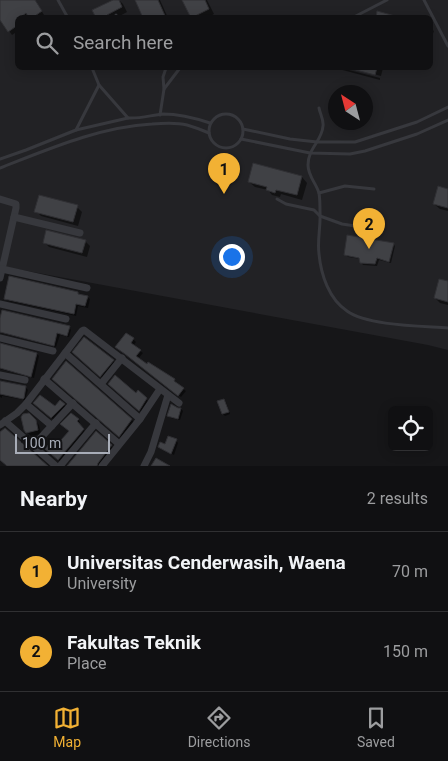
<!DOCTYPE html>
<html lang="en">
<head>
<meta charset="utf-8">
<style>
  body { margin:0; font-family:Roboto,sans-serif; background:#1e1e20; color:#f1f3f6 }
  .controls { position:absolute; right:15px; bottom:15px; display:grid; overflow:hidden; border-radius:8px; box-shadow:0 2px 12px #0003 }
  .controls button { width:45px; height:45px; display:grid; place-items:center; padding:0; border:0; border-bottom:1px solid #303032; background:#101012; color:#f1f3f6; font:25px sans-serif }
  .compass { position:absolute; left:328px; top:85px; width:45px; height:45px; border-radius:50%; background:#101012; box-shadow:0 2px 12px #0003; rotate:324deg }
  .scale { position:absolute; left:15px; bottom:12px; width:95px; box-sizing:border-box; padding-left:5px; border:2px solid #a8adb8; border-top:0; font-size:14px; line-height:18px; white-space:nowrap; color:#a8adb8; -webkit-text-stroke:4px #111113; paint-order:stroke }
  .you { position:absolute; left:231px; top:256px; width:18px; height:18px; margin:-12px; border:4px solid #fff; border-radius:50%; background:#1a73e8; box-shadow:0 0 0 8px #1a73e833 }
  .badge { display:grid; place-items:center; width:32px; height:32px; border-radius:50%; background:#f2b134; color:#111; font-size:16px; font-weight:700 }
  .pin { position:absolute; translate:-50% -41px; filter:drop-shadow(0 1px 2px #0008) }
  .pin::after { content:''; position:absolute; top:26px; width:18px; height:15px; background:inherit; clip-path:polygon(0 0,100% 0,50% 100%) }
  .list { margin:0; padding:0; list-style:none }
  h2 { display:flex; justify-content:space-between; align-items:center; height:65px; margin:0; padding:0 20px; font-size:21px }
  h2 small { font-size:16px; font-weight:400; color:#9c9d9f }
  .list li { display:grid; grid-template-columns:32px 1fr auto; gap:15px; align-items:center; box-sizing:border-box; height:80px; padding:0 20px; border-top:1px solid #303032 }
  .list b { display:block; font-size:19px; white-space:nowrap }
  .list p { margin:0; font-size:16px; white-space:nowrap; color:#9c9d9f }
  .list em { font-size:16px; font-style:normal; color:#9c9d9f }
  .icon { flex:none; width:28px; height:28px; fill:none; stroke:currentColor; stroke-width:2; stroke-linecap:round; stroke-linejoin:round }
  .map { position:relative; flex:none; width:448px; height:466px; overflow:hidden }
  .search { position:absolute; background:#101012; box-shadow:0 2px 12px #0003; left:15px; right:15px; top:15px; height:55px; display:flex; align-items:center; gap:12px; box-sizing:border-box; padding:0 18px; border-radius:8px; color:#9c9d9f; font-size:19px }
  .sheet { height:225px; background:#101012 }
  nav { display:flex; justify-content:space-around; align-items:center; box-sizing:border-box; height:70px; border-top:1px solid #303032; background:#101012; font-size:14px; color:#9c9d9f }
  nav a { display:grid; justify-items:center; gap:2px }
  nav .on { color:#f2b134 }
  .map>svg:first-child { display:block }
  .built { fill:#222225; fill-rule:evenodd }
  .shadow { fill:#0007 }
  .building { fill:#404145; stroke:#303034 }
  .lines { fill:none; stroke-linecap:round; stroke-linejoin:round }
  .lane { stroke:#37383d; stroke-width:3 }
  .street { stroke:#37383d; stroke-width:7 }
</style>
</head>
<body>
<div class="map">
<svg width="448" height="466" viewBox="0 0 448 466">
  <rect width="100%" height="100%" fill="#161618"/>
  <path class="built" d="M0 0H448V350L428 345 0 266ZM18 18H430V68H18ZM336 92H366V122H336Z"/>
  <g class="shadow">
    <path d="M0 0H35L44 15 41 18H18V31L12 35 0 18Z"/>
    <path d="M115 0H119L123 4 127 12 116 18H97Z"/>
    <path d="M136 0H160L168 18H144Z"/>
    <path d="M184 0H207L214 14 207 18H192Z"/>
    <path d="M430 28 434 31 430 42Z"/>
    <path d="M335 68H341L380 78V80Z"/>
    <path d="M351 68H383L381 76Z"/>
    <path d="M254 165 302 177 307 183 302 200 281 194 280 197 272 195 268 190 255 187 249 182Z"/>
    <path d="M448 190V211L440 209 434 204Z"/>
    <path d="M77 207 82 212 78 226 41 216 36 211Z"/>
    <path d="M85 241 90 246 87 257 49 247 44 242Z"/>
    <path d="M393 244 395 246 391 263 379 260 377 266 363 265 361 262V259L348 257 346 255Z"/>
    <path d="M448 282V305L440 303 435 298Z"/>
    <path d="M77 293 80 296 87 297 90 299 88 308 78 306 76 316 8 301 6 299Z"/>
    <path d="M0 324 69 327 71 330 69 337 60 335 56 347 1 333Z"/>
    <path d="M133 339 136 342 133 346 143 353 138 359 174 380 177 383 176 384 186 391 181 397 129 356 119 350Z"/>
    <path d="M0 345 37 354 39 356 34 378 0 369Z"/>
    <path d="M74 352 113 361 115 363 103 378Z"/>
    <path d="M66 363 134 422 122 438 56 381Z"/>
    <path d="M0 383 26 388 28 390 25 400 2 396V398L0 397Z"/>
    <path d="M113 387 136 394 138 392 150 403 143 413Z"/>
    <path d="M223 400 226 402 230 414 225 416 223 414Z"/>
    <path d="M60 402 66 407 54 420 35 403 55 408Z"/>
    <path d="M178 409H181L183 411 180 420 171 418 169 416Z"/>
    <path d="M35 420 39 425 41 434 31 436 25 430Z"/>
    <path d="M78 420 80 422 78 425 86 432 61 462 47 449 54 450 70 431Z"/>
    <path d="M176 440 178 443 174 455 162 449 159 447 165 446Z"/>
    <path d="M111 446 114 449 101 466H69Z"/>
  </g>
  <g class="building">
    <path d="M0 0H35L42 11 32 18H29L26 13 20 18H18V25L8 32 0 20Z"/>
    <path d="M113 0H119L122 7 107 15 108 18H96L92 10Z"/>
    <path d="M135 0H158L166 18H143Z"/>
    <path d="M182 0H205L209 9 191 18Z"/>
    <path d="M377 11 395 16V18H376Z"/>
    <path d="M353 68H377L375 75 352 69Z"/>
    <path d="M253 163 302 176 297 195 276 190 275 193 266 190 267 187 248 182Z"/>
    <path d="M438 186 448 189V208L433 204Z"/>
    <path d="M39 195 78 205 73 222 34 212Z"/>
    <path d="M46 230 86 240 82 253 43 243Z"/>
    <path d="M347 235 394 243 389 262 377 258 375 264 360 263 359 258 344 255Z"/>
    <path d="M9 276 78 292V294L88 296 85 306 76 304 74 314 4 299Z"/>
    <path d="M439 279 448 281V302L434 298Z"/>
    <path d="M2 310 70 326 67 336 57 333 54 346 0 332V318Z"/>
    <path d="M126 333 134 338 131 343 141 350 136 356 147 364 148 362 167 374 175 379 174 381 184 388 178 396 125 354 115 347Z"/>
    <path d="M84 337 114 360 100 377 72 352Z"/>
    <path d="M0 343 37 353 31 377 0 368Z"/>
    <path d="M66 361 132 419 119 437 52 379Z"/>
    <path d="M115 375 136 393 138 390 147 398 139 411 108 384Z"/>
    <path d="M0 381 26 386 24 398 23 399 0 394Z"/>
    <path d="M40 395 55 406 60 400 65 404 51 418 33 403Z"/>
    <path d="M224 399 229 412 222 414 217 401Z"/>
    <path d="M171 404 178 408H181L178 419 167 416Z"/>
    <path d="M29 413 36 420 38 430 26 433 24 430 21 417 23 414Z"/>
    <path d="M71 413 79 419 77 421 84 429 58 460 45 449 49 444 54 448 69 431 60 424Z"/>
    <path d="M5 428 30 450 48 466H7L0 460V432Z"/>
    <path d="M96 431 112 445 98 463 97 466H67Z"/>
    <path d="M168 436 177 439 171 454 158 447 160 442 165 444Z"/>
    <path d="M156 458 170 466H151Z"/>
  </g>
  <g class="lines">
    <g class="lane">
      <path d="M58 0 68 18"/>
      <path d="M424 0 448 46"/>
      <path d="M116 15V18"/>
      <path d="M352 18 387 0"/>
      <path d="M92 68 99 85 128 118"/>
      <path d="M164 89 180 68"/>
      <path d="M319 108C320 114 324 120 323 126 322 141 308 148 308 165 308 176 316 183 319 193 320 199 320 206 320 212 321 226 317 240 319 254 321 275 329 299 347 311 368 326 422 326 448 328"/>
      <circle cx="226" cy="131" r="17"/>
      <path d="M160 115 164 89 163 77 166 68"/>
      <path d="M243 129 290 139 317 142H355L417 122 448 107"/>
      <path d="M76 130 99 85"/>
      <path d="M241 139 310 153 350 154 365 151 417 134 448 120"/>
      <path d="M0 159 26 150 76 130 128 118C139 119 152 115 163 114 180 114 195 118 210 123"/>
      <path d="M0 168C49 149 99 127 152 124 163 123 176 122 187 125 194 127 202 130 209 133"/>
      <path d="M319 193 345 186 374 189"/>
      <path d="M277 199 286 204 314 210 320 216 342 224 375 229"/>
    </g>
    <g class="street">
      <path d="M0 199 13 203 16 204V208L0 278"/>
      <path d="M14 217 80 233"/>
      <path d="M2 269 87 288"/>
      <path d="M0 304 66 319"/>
      <path d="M0 338 53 351"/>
      <path d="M65 353 140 419"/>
      <path d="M0 375 25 380"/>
      <path d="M44 379 119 444"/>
      <path d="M101 384 122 358"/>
      <path d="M26 404 52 426"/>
      <path d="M5 421 56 466"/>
      <path d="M0 425 17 413 26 404 82 331 84 330 179 403"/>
      <path d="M33 446 73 403"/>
      <path d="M60 466 96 423"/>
      <path d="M102 466 140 419 160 389"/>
      <path d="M144 466 151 452 168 395"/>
    </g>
  </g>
</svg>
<div class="controls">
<button><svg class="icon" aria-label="locate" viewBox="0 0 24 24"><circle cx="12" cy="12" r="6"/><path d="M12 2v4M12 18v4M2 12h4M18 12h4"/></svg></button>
</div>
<svg class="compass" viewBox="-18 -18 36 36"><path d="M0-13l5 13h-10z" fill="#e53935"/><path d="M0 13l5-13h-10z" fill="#9c9d9f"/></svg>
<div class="scale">100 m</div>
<div class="you"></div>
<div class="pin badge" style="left:224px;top:194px">1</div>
<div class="pin badge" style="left:369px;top:249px">2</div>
<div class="search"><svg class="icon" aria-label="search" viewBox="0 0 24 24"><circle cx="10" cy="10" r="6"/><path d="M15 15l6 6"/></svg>Search here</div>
</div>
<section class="sheet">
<h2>Nearby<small>2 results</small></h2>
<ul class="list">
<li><span class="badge">1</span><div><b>Universitas Cenderwasih, Waena</b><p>University</p></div><em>70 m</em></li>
<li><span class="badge">2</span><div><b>Fakultas Teknik</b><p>Place</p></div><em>150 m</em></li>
</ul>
</section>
<nav>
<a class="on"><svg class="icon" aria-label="map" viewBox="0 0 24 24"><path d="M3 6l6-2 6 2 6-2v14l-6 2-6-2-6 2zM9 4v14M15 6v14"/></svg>Map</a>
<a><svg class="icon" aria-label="directions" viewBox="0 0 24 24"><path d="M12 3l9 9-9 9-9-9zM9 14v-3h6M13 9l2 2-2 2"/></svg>Directions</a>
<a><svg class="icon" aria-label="saved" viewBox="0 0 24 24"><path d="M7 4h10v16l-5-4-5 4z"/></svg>Saved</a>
</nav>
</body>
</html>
